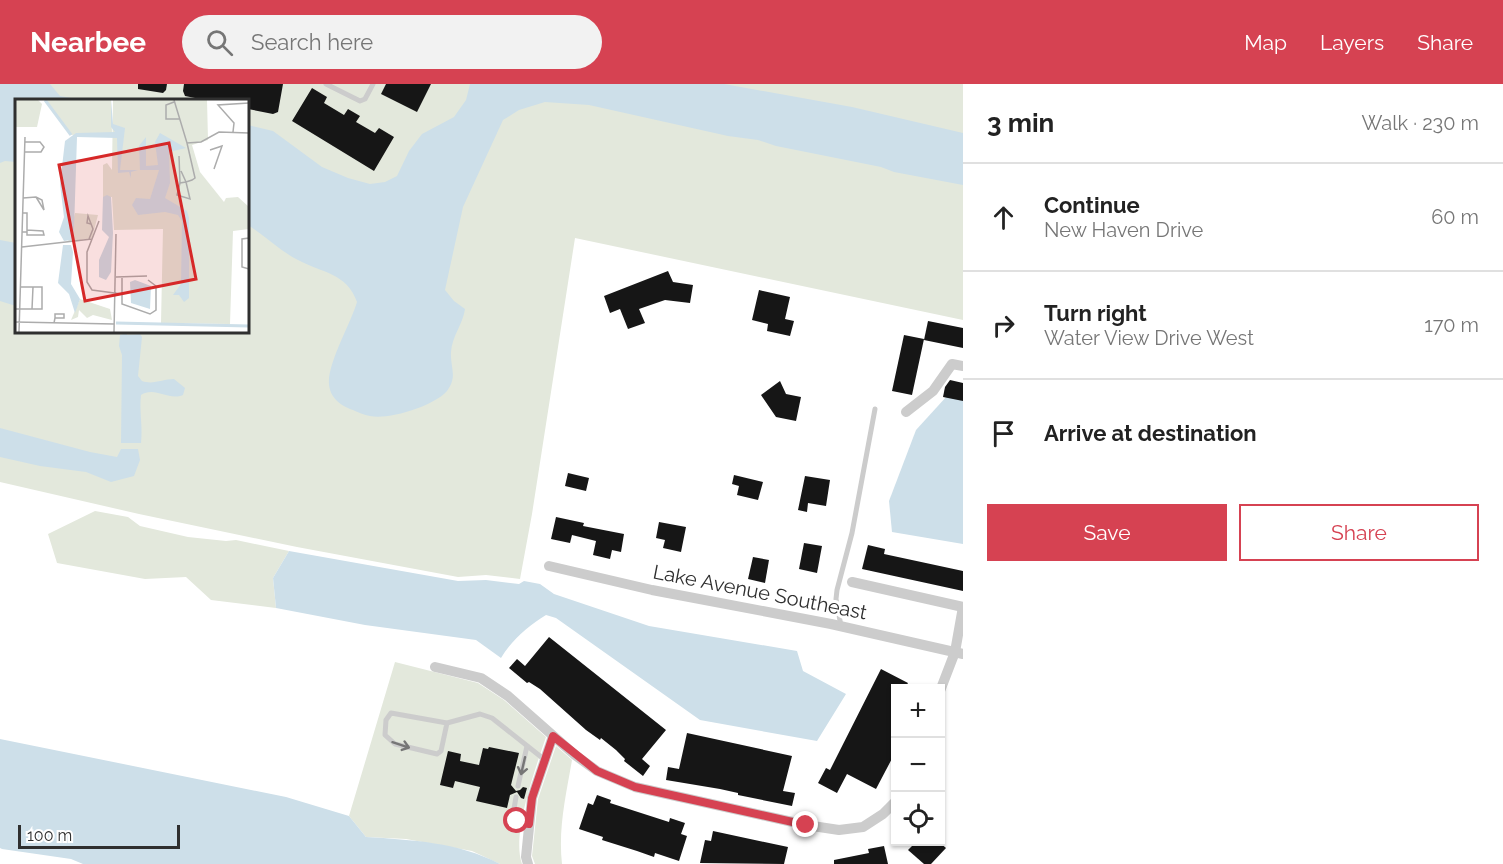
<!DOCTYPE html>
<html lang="en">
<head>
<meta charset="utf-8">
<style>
  body { margin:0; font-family:Raleway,sans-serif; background:#f2f2f2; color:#222 }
  .controls { position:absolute; right:18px; bottom:18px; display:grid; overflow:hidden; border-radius:0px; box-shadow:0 2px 4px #0004 }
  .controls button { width:54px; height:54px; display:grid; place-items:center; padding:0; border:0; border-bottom:2px solid #e0e0e0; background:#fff; color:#222; font:30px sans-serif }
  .scale { position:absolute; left:18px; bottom:15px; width:162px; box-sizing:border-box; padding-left:6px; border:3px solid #2f2f2f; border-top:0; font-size:16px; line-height:21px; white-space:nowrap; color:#2f2f2f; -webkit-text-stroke:4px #fff; paint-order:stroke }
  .stop { position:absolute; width:18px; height:18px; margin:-14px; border:4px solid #d64252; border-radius:50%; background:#fff }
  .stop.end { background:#d64252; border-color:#fff; box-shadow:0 2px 6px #0008 }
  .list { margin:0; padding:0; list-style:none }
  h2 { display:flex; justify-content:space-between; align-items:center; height:78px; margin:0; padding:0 24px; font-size:26px }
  h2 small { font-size:20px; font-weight:400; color:#767676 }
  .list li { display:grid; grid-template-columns:39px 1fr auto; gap:18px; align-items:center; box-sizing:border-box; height:108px; padding:0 24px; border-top:2px solid #e0e0e0 }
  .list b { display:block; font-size:22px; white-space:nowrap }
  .list p { margin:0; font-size:20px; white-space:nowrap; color:#767676 }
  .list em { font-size:20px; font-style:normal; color:#767676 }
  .actions { display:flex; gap:12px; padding:18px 24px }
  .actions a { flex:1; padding:14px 0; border:2px solid #d64252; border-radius:0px; text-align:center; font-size:21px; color:#d64252 }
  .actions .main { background:#d64252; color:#fff }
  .icon { flex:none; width:33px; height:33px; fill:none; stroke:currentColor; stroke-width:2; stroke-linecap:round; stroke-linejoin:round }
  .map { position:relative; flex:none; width:963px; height:780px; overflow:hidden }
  header { display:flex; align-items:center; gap:36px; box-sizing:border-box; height:84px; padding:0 30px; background:#d64252; color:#fff }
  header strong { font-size:28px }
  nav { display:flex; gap:33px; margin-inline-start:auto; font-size:21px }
  .search { width:420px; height:54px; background:#f2f2f2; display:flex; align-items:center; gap:15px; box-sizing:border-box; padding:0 21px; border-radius:33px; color:#767676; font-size:22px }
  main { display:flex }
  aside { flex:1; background:#fff }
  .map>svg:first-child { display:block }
  .green { fill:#e3e8dc; fill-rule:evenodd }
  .water { fill:#cddfe9 }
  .building { fill:#161616 }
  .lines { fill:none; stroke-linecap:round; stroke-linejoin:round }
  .lane { stroke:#ccc; stroke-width:5 }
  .street { stroke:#ccc; stroke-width:10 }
  .oneway { stroke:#767676 }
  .route { stroke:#d64252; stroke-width:8 }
  .labels { text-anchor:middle; stroke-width:6; stroke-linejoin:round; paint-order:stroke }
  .street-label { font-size:20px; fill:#2f2f2f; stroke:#fff }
  .inset-river { fill:none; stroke:#cddfe9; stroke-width:3 }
  .inset-road { fill:none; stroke:#acacac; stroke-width:1.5 }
  .view { fill:#d62828; fill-opacity:0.15; stroke:#d62828; stroke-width:3 }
  .inset-edge { fill:none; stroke:#2f2f2f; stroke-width:3 }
</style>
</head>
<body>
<header>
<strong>Nearbee</strong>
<div class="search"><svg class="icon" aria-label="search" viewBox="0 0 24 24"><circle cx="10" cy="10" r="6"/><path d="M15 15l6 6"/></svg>Search here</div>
<nav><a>Map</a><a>Layers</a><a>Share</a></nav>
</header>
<main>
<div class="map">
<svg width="963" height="780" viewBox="0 0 963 780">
  <rect width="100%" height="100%" fill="#fff"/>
  <g class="green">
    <path d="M0 0H963V236L575 154 532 430 520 495 486 491 458 493 297 463 139 430 0 398ZM16 16H248V248H16Z"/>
    <path d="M95 427 128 433 140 442 188 453 226 457 236 456 289 467 273 494 276 524 211 516 186 493 145 495 57 479 48 450Z"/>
    <path d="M395 578 478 599 504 616 546 653C536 683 511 750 522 780H500L472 767 406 755 366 753 349 732Z"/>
    <path d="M556 662 572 676C566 711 558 745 562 780H535L532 772 538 715Z"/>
  </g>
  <g class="water">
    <path d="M0 0H50L60 12 83 16H16V78L5 77 0 79Z"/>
    <path d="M470 0H724L852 23 963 49V101L894 88 881 83 776 62 758 56 728 52 589 21 545 18 519 26 503 36 463 123 445 206 454 217 465 225C463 240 452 252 451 268 450 283 458 293 447 307 434 322 389 336 370 332 364 331 358 328 353 326 341 322 330 314 329 300 327 280 351 239 357 218 347 189 322 189 298 176 280 167 265 152 248 141V41L273 47 322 83 348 94 370 100 385 98 397 92 409 67 422 50 454 33 466 16Z"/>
    <path d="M0 156 16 159V222L0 217Z"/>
    <path d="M127 249V251L140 250 142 253 138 292 142 297C153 301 163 295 174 295L185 304 183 311C168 317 155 302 141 311 139 327 143 342 141 359H121L122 271 119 262 120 251Z"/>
    <path d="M947 312 963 316V460L892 448 889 417 916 346Z"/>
    <path d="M0 344 90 368 117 373 121 365H138L140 376 134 392 111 398 86 388 40 382 0 373Z"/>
    <path d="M289 467 458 497 486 496 519 500 524 497 540 500 554 510 649 542 797 567 803 587 846 610 817 657 700 636 556 534 546 531C529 541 511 557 501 574L476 556 365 541 276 524 273 494Z"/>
    <path d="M0 655 286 713 349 732 366 753C412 756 458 758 500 780H83L71 775 2 765 0 764Z"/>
  </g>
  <g class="building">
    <path d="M138 0H167L166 6 163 9 138 5Z"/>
    <path d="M184 0H283L278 28 273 30 248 25V16H205L185 12 183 7Z"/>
    <path d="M386 0H431L417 28 381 10Z"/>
    <path d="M312 4 327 13 324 19 344 31 348 25 360 32 356 38 375 49 379 44 394 53 374 87 292 37Z"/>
    <path d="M668 187 673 198 693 201 690 219 665 216 639 225 645 239 628 245 620 225 610 229 604 212Z"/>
    <path d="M759 206 790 213 785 235 794 237 790 252 767 247 768 240 752 236Z"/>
    <path d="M928 237 963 244V264L924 256Z"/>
    <path d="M904 251 924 255 912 311 892 307Z"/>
    <path d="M950 296 963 299V317L943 313 945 303Z"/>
    <path d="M780 297 786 310 801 313 796 337 776 333 761 311Z"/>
    <path d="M568 389 589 394 586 407 565 402Z"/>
    <path d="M734 391 763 398 758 416 737 411 739 402 732 400Z"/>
    <path d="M805 392 830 396 826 422 808 419 807 428 798 426Z"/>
    <path d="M556 433 584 439 583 442 624 450 621 468 612 466 610 475 593 471 596 457 572 451 570 459 551 455Z"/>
    <path d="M659 438 686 443 681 468 663 464 665 456 656 454Z"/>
    <path d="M804 459 822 462 817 489 799 485Z"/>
    <path d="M868 461 885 465 884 470 963 487V507L862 485Z"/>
    <path d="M753 473 769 476 765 499 748 495Z"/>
    <path d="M549 553 666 646 642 675 650 682 643 692 624 677 625 675 616 666 601 654 600 656 586 646 540 605 529 598 527 599 509 584 517 575 525 582Z"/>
    <path d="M881 585 908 599 905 604H896V667L876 705 847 690 837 709 818 699 826 684 830 686Z"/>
    <path d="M687 649 792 672 783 707 795 709 792 722 738 711V709L720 705 666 696 668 683 679 685Z"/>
    <path d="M489 663 519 669 511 701 516 707 520 706 523 703 527 704 524 715 521 714 517 708 510 711 507 724 476 717 480 703 455 697 453 704 440 701 448 667 461 670 460 677 479 681 483 664 488 665Z"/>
    <path d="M597 711 611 716 610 719 669 738 670 734 685 739 681 750 687 752 679 777 655 769 654 773 637 767 602 756 603 753 579 745 588 719 593 721Z"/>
    <path d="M713 747 788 763 784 780 700 779 705 756 711 757Z"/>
    <path d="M916 758H939L946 764 931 780H924L908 766Z"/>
    <path d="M884 762 888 780H834V776L869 769 868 765Z"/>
  </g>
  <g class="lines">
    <g class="lane">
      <path d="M326 0 360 17 365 15 373 0"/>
      <path d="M841 542 836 515 837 506 852 449 875 325"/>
      <path d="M447 639 441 667 437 670 395 660 385 651 386 636 391 629 447 639 480 630 492 634 545 676"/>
      <path d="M518 702 527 662"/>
      <path d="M516 713 513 731 517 737 529 740"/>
    </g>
    <g class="street">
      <path d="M906 328 933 307 952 280 963 282"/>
      <path d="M549 482 652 506 831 540 963 570"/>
      <path d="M852 498 963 523"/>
      <path d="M435 583 481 594 508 612 575 671 597 687 635 703 806 741 839 746 863 743 883 730 896 717"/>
      <path d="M940 607 955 568 963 523"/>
      <path d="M528 780 526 773 532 714 553 652"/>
    </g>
  </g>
  <defs><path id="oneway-shaft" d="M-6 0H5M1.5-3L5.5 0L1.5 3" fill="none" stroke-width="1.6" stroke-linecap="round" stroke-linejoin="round" transform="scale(1.5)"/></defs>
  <g class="oneway">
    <use href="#oneway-shaft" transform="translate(401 661) rotate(18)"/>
    <use href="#oneway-shaft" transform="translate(523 682) rotate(103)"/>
  </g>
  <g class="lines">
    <path class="route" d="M517 737 529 740 532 714 553 652 597 687 635 703 806 741"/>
  </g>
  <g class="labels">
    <g class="street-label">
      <text transform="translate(760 508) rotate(11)" y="7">Lake Avenue Southeast</text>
    </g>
  </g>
  <g transform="translate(15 15)">
    <rect width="234" height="234" fill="#fff"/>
    <path d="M0 1H23L27 5 22 28H0ZM30 1H96L97 34 56 36ZM98 1H192L193 41 177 46 185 73 209 103 211 99 223 98 234 108V130L218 132 215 225 146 224 148 130 99 131 97 98H88V66L92 64 97 71ZM60 114 83 116 77 139 53 143ZM65 200 95 210 97 221 78 216 72 219 64 211 63 218 56 221Z" fill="#e3e8dc"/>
    <path d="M96 1 98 25 110 29 105 71H123L116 73V79L114 73 103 74 102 39 62 38 59 130 56 141 49 142 44 133 49 118 45 85 50 42 61 34 100 33 96 28ZM145 34 171 49 154 53 155 84 150 99 172 112 174 119V199L169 203 164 196H158L166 185 167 122 163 116 150 113 123 116 117 106 121 99 135 100 144 71H125L124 47 131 38V67L143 66 140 43ZM92 96 96 98 98 134 96 173 91 181 84 178V161L94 138 87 131 88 98ZM48 146H56L58 153 56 185 65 200 60 214 54 195 43 184ZM120 181 136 187 135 210 116 204 115 183Z" fill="#cddfe9"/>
    <path class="inset-river" d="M30 1 56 36M101 224 234 227"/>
    <path class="inset-road" d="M159 1 172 44 186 43 204 33 234 34M159 3 151 6V20H165M218 33 219 24 203 6 234 4M0 45V84M195 51 207 47 199 70M9 53H26L29 48 25 43H10M164 57 165 84M166 72 171 83 175 100 162 96 165 84 171 83 177 81 180 79 172 44M8 99 21 98 27 101 29 111 21 98M84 122 72 153V183L77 191 107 195M7 133H12V131L28 132 29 136H12V114H8M234 139 227 140V168L234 170M74 140 78 130 73 117 72 124 76 125M7 148 77 140M101 178 132 177M107 179V205L135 215 141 211V187L133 181M0 210H27V188H6M17 210 18 188M0 223 99 225M39 224 40 219V215H49V219H40M4 233 10 38M99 233 101 135"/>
    <path class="view" d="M154 44 181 180 70 202 44 66Z"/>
    <rect width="234" height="234" class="inset-edge"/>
  </g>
</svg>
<div class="controls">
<button>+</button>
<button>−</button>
<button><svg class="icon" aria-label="locate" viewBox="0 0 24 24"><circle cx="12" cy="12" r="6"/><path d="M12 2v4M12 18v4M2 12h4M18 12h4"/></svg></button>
</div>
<div class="scale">100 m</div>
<div class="stop" style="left:517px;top:737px"></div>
<div class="stop end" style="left:806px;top:741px"></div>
</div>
<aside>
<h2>3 min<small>Walk · 230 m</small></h2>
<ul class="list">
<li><svg class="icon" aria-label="ahead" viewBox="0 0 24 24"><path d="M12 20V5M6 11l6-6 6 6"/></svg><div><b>Continue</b><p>New Haven Drive</p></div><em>60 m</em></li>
<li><svg class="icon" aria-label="right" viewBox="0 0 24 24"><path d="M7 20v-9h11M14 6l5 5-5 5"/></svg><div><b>Turn right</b><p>Water View Drive West</p></div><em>170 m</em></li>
<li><svg class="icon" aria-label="arrive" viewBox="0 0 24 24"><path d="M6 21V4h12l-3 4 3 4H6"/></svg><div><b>Arrive at destination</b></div></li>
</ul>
<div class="actions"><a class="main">Save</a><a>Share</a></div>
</aside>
</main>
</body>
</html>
